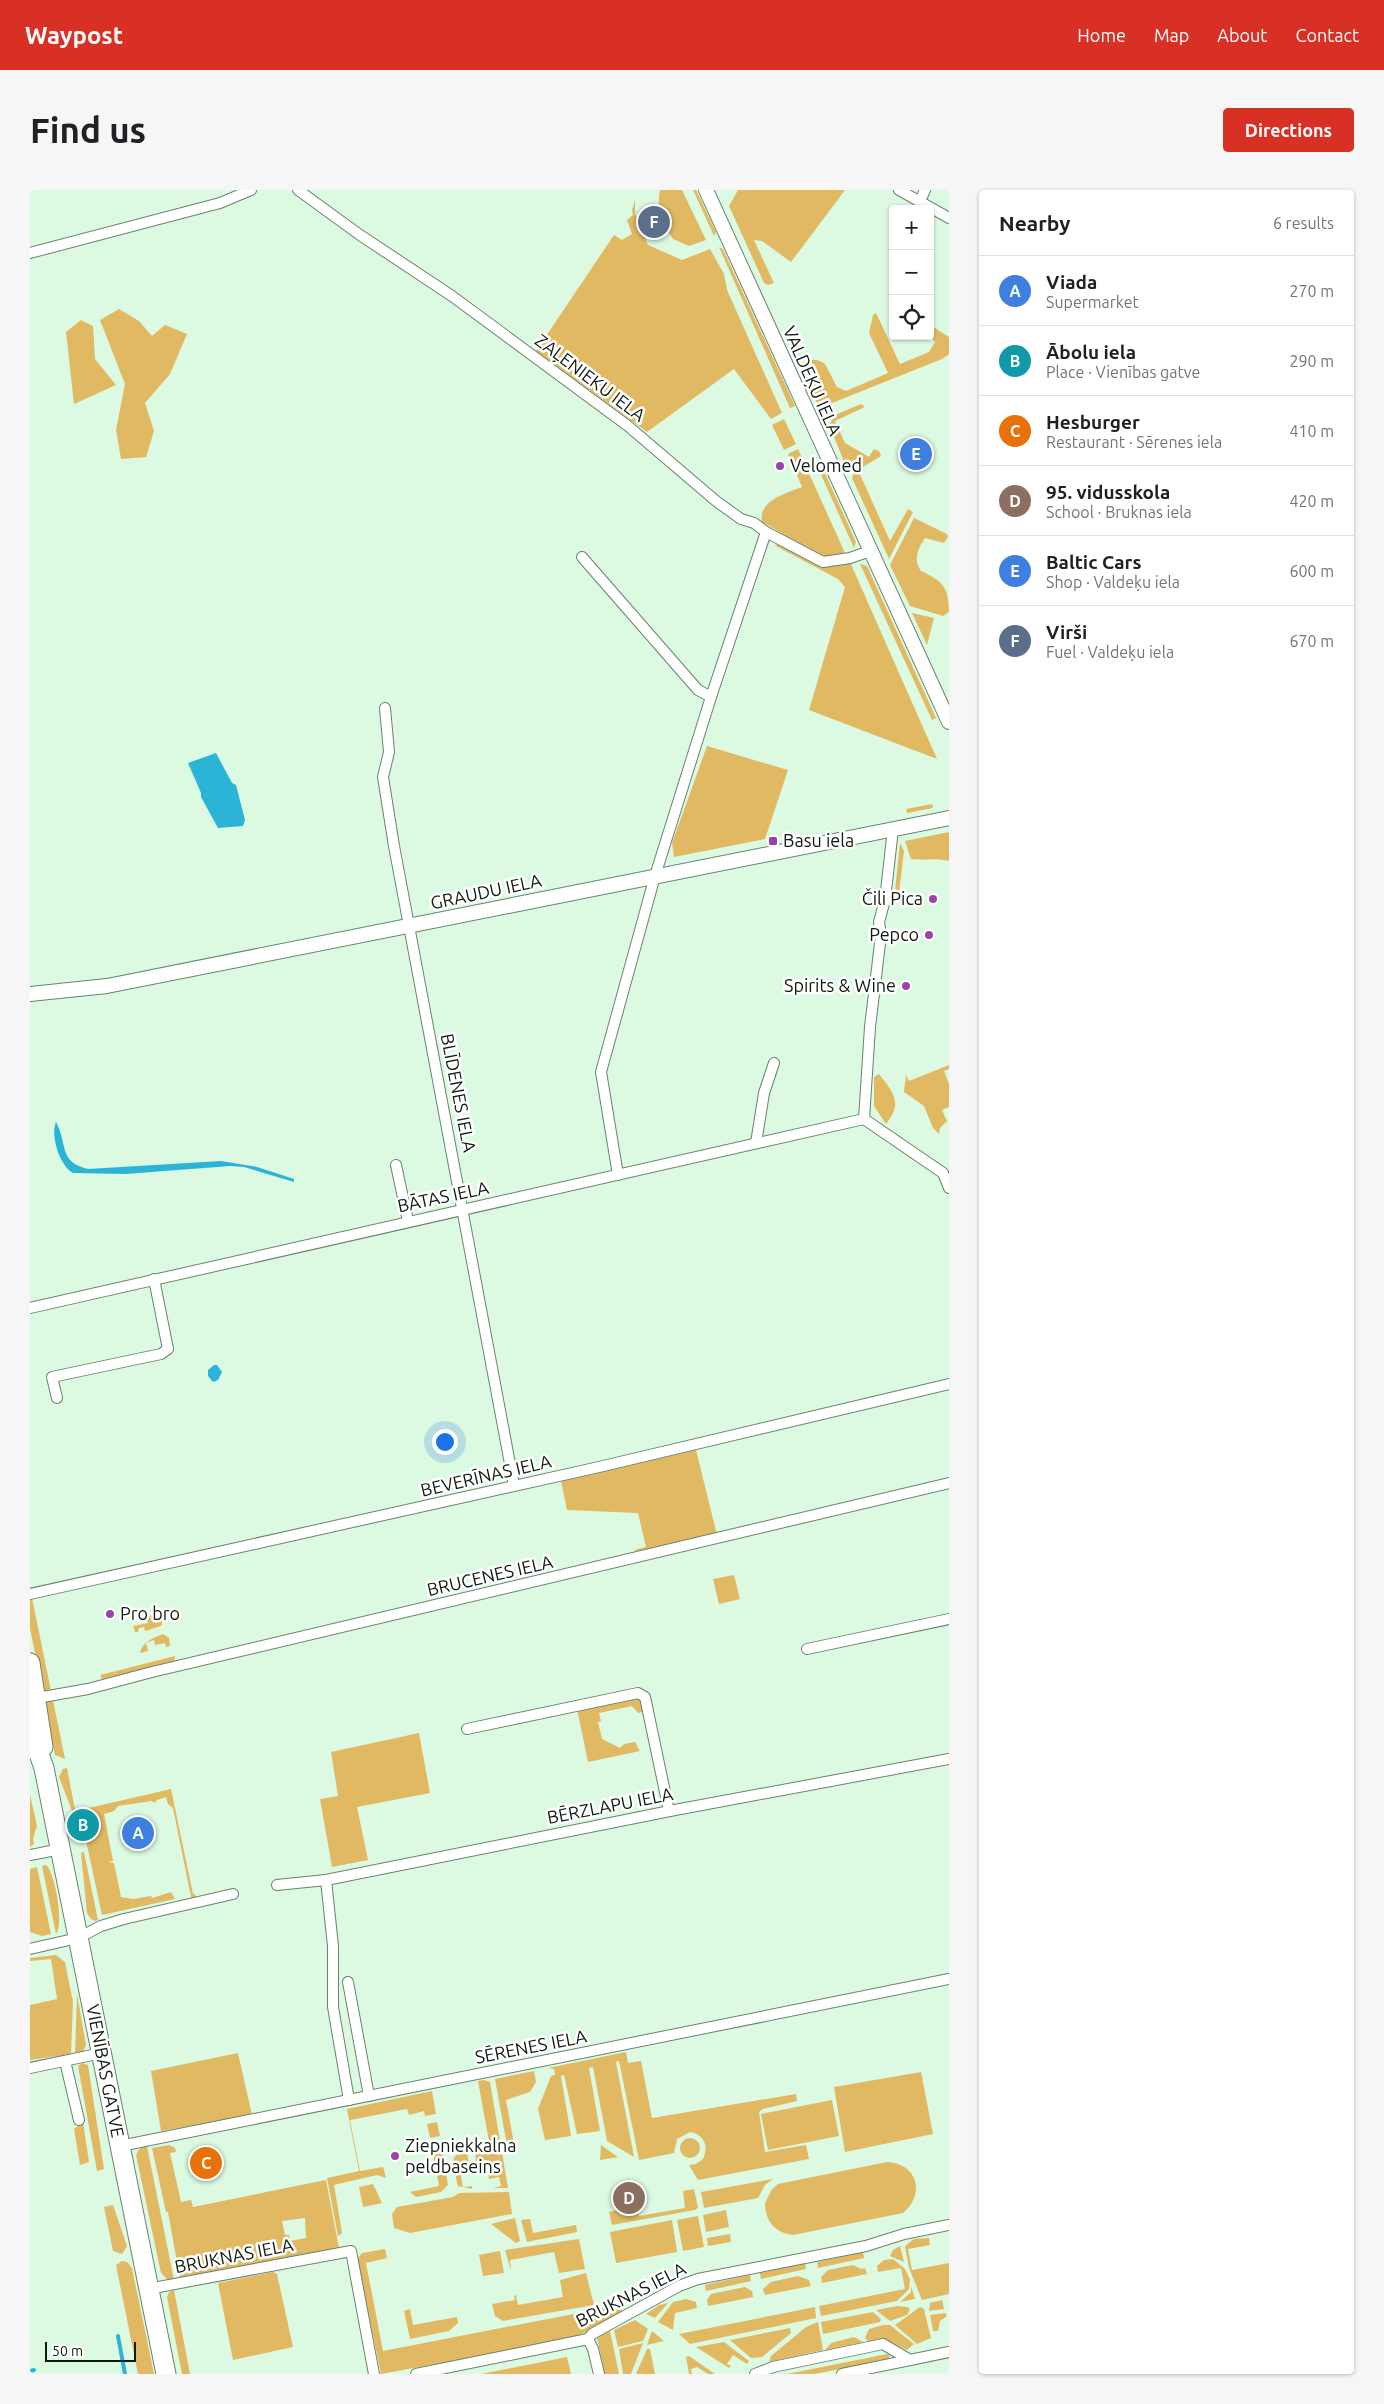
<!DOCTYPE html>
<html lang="en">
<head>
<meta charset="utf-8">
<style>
  body { margin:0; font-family:Ubuntu,sans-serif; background:#f6f6f6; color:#202124 }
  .controls { position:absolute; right:15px; top:15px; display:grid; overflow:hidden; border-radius:5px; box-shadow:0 1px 4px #0004 }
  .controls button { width:45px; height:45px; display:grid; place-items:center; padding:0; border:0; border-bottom:1px solid #e0e0e0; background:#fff; color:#202124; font:25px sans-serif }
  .scale { position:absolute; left:15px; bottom:12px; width:91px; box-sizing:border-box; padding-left:5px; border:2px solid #101a12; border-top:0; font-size:14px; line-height:18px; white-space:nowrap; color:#101a12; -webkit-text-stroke:4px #fff; paint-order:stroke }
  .you { position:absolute; left:414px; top:1251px; width:18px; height:18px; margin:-12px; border:4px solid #fff; border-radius:50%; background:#1a73e8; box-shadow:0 0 0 8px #1a73e833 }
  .badge { display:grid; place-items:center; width:32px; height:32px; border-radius:50%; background:#d93025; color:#fff; font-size:16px; font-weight:700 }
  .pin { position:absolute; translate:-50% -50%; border:2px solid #fff; box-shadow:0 1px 5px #0006 }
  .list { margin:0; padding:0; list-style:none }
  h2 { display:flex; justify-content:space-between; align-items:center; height:65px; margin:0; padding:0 20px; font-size:21px }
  h2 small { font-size:16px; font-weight:400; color:#757577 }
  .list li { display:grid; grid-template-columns:32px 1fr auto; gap:15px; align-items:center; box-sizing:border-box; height:70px; padding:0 20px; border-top:1px solid #e0e0e0 }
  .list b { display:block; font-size:19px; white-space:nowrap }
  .list p { margin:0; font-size:16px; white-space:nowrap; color:#757577 }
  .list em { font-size:16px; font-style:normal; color:#757577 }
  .icon { flex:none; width:28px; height:28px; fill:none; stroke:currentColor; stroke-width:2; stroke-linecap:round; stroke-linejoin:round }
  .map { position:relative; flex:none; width:919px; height:2184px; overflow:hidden; border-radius:5px }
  header { display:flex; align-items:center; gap:30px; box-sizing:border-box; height:70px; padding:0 25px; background:#d93025; color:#fff }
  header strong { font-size:24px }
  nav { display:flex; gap:28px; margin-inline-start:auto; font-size:18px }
  .intro { display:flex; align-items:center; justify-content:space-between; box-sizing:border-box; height:120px; padding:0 30px }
  h1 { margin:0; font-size:35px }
  .button { padding:12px 22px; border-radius:5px; background:#d93025; color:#fff; font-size:18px; font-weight:700 }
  main { display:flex; gap:30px; padding:0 30px }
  aside { flex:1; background:#fff; border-radius:5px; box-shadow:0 1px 4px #0004 }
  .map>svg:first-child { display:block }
  .green { fill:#e2b963; fill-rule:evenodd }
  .water { fill:#2bb4d7 }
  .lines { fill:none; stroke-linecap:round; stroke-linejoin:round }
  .stream { stroke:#2bb4d7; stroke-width:4 }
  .street-casing { stroke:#68836e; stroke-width:12 }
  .secondary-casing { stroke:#68836e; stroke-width:16 }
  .highway-casing { stroke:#68836e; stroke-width:21 }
  .street { stroke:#fff; stroke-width:10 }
  .secondary { stroke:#fff; stroke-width:14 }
  .highway { stroke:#fff; stroke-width:19 }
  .poi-dot { fill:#9d42ad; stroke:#fff; stroke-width:2 }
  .labels { text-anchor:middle; stroke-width:5; stroke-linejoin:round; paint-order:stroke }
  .street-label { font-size:18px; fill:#101a12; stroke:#fff }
  .poi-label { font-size:18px; fill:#101a12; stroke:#fff; text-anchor:start }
</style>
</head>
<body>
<header>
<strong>Waypost</strong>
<nav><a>Home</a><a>Map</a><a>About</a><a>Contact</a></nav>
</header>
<div class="intro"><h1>Find us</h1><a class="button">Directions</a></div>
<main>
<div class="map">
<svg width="919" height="2184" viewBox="0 0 919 2184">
  <rect width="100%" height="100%" fill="#dcf9e2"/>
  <g class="green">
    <path d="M630 0H652L676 50 659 56 643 49C633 35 626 17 630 0Z"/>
    <path d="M663 0H666L686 42 684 46Z"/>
    <path d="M708 0H815L761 72 732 51 724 50 744 93 738 95 734 93 699 16Z"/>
    <path d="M605 10V24L618 55 652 70 680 59 694 84 697 100 752 223 741 229 704 179 617 242 506 161 584 45 592 50 602 44 597 30 603 25 602 20Z"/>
    <path d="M689 57 693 59 765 216 760 218Z"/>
    <path d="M89 119 109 131 122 146 135 135 157 144 140 184 115 213 124 241 116 267 91 269 86 240 95 194 70 130Z"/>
    <path d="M846 123 870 174 899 162 905 152 900 146V135L919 147V164L912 169 792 217 787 213 772 180V176C778 168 787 168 795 174L807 197 816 201 858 183 839 143 843 125Z"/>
    <path d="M51 130 63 136 65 169 86 195 44 214 36 142Z"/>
    <path d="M831 214 835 217 805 231 815 253 839 267 844 259 849 261 851 266 828 280 860 351 878 319 883 322 859 369 822 288 825 281H818L799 235 805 225Z"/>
    <path d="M754 229 766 254 754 260 742 235Z"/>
    <path d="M768 259 815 363C810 364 805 366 800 367 783 368 750 340 732 332 728 310 757 303 772 297L758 264Z"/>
    <path d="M788 278 793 279 826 352 824 358Z"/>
    <path d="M884 328 917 344 918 347 914 353 895 348C888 359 883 369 891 381 913 391 919 398 919 422L913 426 880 416 860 375Z"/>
    <path d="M744 355H750L793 377 820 372 907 569 779 520 815 397 808 389Z"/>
    <path d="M830 374 837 376 906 528 902 530Z"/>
    <path d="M882 423 904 428 897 455Z"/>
    <path d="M677 556 758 580 735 649 644 667 642 653Z"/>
    <path d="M902 614 903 618 877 623 876 619Z"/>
    <path d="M919 642V671C905 667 895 671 881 669L875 651Z"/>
    <path d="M870 653 874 661 869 703 865 701Z"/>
    <path d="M919 875V879L914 881 919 894V917L912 920 917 931 910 938 909 944 903 938 894 916 874 902 876 885 879 891Z"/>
    <path d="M849 884C864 903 873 913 856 934L844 916V887Z"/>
    <path d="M666 1260 686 1341 691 1344 607 1361 604 1360 616 1357 608 1323 537 1320 531 1291Z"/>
    <path d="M704 1385 710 1409 689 1414 683 1389Z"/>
    <path d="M2 1408 35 1569 25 1565 0 1438V1409Z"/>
    <path d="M127 1424 133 1430 131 1436 115 1441 114 1437 109 1438 108 1442H105L103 1436 118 1433 117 1430 112 1431V1427Z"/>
    <path d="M133 1444 139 1448 140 1456 136 1457 135 1453 125 1455 124 1450 116 1453 118 1461 110 1463C112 1452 123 1448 133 1444Z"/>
    <path d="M145 1466 144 1472 72 1489 70 1485Z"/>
    <path d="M605 1507 614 1513 616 1521 608 1523 602 1516 569 1523 571 1531 568 1532 572 1549 590 1558 594 1554 605 1552 610 1561 558 1572 547 1519Z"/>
    <path d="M389 1543 400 1603 327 1617 338 1670 302 1677 290 1609 308 1606 301 1562Z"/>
    <path d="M37 1578 46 1625 44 1626 29 1587 33 1579Z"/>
    <path d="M141 1599 163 1704H165L166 1710 161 1707 143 1618 138 1614 136 1607 127 1610 125 1613 122 1611 88 1616 84 1621 74 1624 83 1671 78 1672 84 1673 91 1707 103 1709 121 1706 122 1708 141 1702 145 1709 72 1725 54 1641 57 1636 50 1620Z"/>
    <path d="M0 1605 7 1636 3 1648 4 1654 0 1657Z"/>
    <path d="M54 1662 68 1730 65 1731 61 1729 57 1723 51 1663Z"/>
    <path d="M16 1675C25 1682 34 1735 26 1744L12 1676Z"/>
    <path d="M7 1677 21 1744 12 1746 0 1742V1679Z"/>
    <path d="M26 1765 35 1772 43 1812 41 1864 0 1870V1815L27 1809 21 1769 0 1771V1768Z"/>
    <path d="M47 1804 56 1855 53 1862 45 1864Z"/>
    <path d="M596 1862 598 1873 611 1871 622 1928 766 1904 767 1911 733 1919 729 1922 735 1962 776 1955 779 1969 668 1990 659 1975 666 1974 673 1969C679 1956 674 1944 660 1942L647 1949 644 1963 609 1970 589 1871 586 1872 604 1967 577 1951 563 1877 559 1878 570 1941 547 1944 534 1885 531 1886 541 1946 515 1950 508 1919 521 1886 525 1885 524 1879 518 1878Z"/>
    <path d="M208 1863 222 1925 131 1941 121 1881Z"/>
    <path d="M52 1873 58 1875 74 1979 67 1981 48 1876Z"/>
    <path d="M504 1881 506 1892 500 1902 476 1910 485 1959 478 1961 465 1889Z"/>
    <path d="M891 1882 903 1944 815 1962 804 1897Z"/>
    <path d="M454 1890 460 1892 478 1998H463L471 1996 469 1987 459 1989 456 1970 446 1972 445 1961 460 1957 448 1891Z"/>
    <path d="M402 1901 406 1924 395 1926 394 1921 379 1925 377 1919 320 1930 330 1981 353 1977 356 1988 347 1985 304 1995 312 2043 308 2046 297 1988 329 1981 317 1919Z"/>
    <path d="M802 1910 809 1946 738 1960 731 1924Z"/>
    <path d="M53 1932 59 1972 50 1975 44 1939Z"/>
    <path d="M407 1932 410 1946 400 1948 397 1934Z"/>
    <circle cx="660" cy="1958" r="10"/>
    <path d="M411 1953 418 1995 411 2002 386 2007 380 2002 409 1996 401 1955Z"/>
    <path d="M139 1955 145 1958 146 1962 140 1963 151 2012 161 2010 163 2017 296 1990 309 2058 150 2089 138 2022H136L122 1958ZM275 2028 276 2048 260 2051 259 2045H255L252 2031Z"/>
    <path d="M571 1955 588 1967 570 1970Z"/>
    <path d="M117 1956 144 2090H138L131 2083 106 1965 109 1959Z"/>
    <path d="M437 1963 439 1974 429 1976 433 1997 442 1996V1999L428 1996 422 1972 426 1965Z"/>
    <path d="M857 1972C887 1973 896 2004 873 2023L763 2045C745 2043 735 2031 735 2013L742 1999 748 1994Z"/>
    <path d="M743 1989 735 1995 728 2008 674 2018 671 2002Z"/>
    <path d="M343 1994 352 2013 333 2017 329 1997Z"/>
    <path d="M664 1999 668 2018 665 2020 582 2035 579 2022 607 2016 609 2026 655 2018 653 2001Z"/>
    <path d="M479 2002 482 2024 380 2043 364 2038 362 2024 367 2017 423 2007 429 2003Z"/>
    <path d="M83 2015 97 2056 92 2064 83 2061 74 2017Z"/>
    <path d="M696 2020 699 2037 676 2042 673 2025Z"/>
    <path d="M668 2026 674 2057 653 2061 647 2030Z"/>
    <path d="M485 2028 490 2051 486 2053 461 2034Z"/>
    <path d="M500 2029 503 2043 546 2035 547 2042 497 2052 491 2030Z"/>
    <path d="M642 2030 647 2062 586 2073 580 2042Z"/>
    <path d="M700 2044 701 2052 678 2056 677 2048Z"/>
    <path d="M899 2048 900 2055 878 2059 882 2080 919 2073V2104L892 2110 879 2078 875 2056 884 2049Z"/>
    <path d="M549 2049 555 2079 529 2083 524 2062 480 2070 481 2081 475 2060Z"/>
    <path d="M870 2056 874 2072 860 2066 863 2060Z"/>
    <path d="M355 2059 357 2068 336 2073 353 2161 585 2116 594 2122 542 2149 351 2184 327 2069 332 2063Z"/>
    <path d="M470 2061 474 2083 453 2086 449 2065Z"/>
    <path d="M833 2062 834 2068 788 2078 787 2072Z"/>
    <path d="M863 2069 875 2079 880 2089 879 2099 867 2111 791 2126 789 2116 875 2099 871 2078 848 2082 847 2076 854 2070Z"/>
    <path d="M92 2071 97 2072 102 2078 124 2184H108L86 2075Z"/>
    <path d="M775 2073 776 2079 731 2089 730 2083Z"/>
    <path d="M823 2075 831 2079 835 2078 837 2084 792 2093 791 2087 798 2080Z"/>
    <path d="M243 2082 247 2084 263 2157 203 2170 188 2093Z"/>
    <path d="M556 2083 564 2115 473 2131 465 2126 462 2114 485 2110 484 2106 486 2105 488 2115 533 2107 530 2090Z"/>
    <path d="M720 2085 721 2091 676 2101 675 2095Z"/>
    <path d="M768 2086 779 2090 781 2096 735 2105 733 2099 741 2092Z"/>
    <path d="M881 2096 885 2109 870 2112 881 2102Z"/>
    <path d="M715 2097 722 2101 723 2107 678 2116 677 2110 681 2104Z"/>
    <path d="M144 2100 160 2184H152L137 2107 139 2102Z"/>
    <path d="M656 2109 666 2112 667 2118 645 2123 643 2140 628 2132 643 2112Z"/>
    <path d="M912 2110 914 2119 899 2121 900 2113Z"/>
    <path d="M638 2113 625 2128 616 2124 629 2115Z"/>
    <path d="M867 2116 878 2117 880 2120 877 2125 860 2131 846 2120Z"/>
    <path d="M785 2117 786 2128 660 2154 649 2144Z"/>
    <path d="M890 2117 894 2119 901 2148 887 2154 865 2135Z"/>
    <path d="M380 2119 383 2135 427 2127 428 2133 419 2141 380 2149 374 2121Z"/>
    <path d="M843 2122 851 2129 850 2132 793 2144 791 2132Z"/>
    <path d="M916 2123V2127L910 2131 908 2141H903L900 2125Z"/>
    <path d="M605 2130 618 2139 613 2151 588 2157 584 2140Z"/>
    <path d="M788 2132 793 2160 739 2172 741 2166 776 2137Z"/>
    <path d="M853 2135H860L884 2154 877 2160 855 2149 839 2152 835 2148 839 2139Z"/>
    <path d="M760 2138 761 2143 732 2167 721 2168 700 2150Z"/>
    <path d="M580 2141 589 2184H575L567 2148Z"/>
    <path d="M622 2141 634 2151 617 2155Z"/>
    <path d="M824 2147 833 2152 795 2160 801 2153Z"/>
    <path d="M694 2152 719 2171 717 2174 703 2165 697 2174 701 2176 699 2178 666 2157Z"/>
    <path d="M613 2153 601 2184H593L589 2159Z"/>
    <path d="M617 2159H620L625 2184H606Z"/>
    <path d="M857 2164 860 2166 857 2170 784 2184H757Z"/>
    <path d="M659 2166 685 2184H678L667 2177 661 2179 662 2184H659L656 2167Z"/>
    <path d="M537 2167 541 2184H451Z"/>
  </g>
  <g class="water">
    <path d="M186 563 202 593 206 595 215 630 213 636 188 638 171 607V603L158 573Z"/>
    <path d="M26 932C38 954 28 972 58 979L191 971 227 977 264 989V992L214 977 200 976 96 984 43 983C30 976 20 946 26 932Z"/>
    <path d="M184 1175H187L192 1182 188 1190 183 1192 178 1186V1180Z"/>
  </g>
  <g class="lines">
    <g class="stream">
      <path d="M88 2146 95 2184"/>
      <path d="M0 2181 4 2180"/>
    </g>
    <g class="street-casing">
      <g id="street">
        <path d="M268 0 330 45 422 106 598 236 686 311 711 329 724 333 736 342 793 372 820 368 840 361"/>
        <path d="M869 0 919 28"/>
        <path d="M890 11 895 0"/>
        <path d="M0 63 190 13 221 0"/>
        <path d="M552 367 668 500 681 507"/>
        <path d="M355 518 359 562 353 587 364 656 484 1295"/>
        <path d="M863 639 855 710 849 732 851 745 840 837 834 929 913 983 919 998"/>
        <path d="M726 953 734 903 744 873"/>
        <path d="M366 975 378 1031"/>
        <path d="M588 985 571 882 625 686 681 507 736 342"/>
        <path d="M0 1118 834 929"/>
        <path d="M27 1208 22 1187 131 1164 138 1159 124 1089"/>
        <path d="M0 1404 569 1277 919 1194"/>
        <path d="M777 1459 919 1429"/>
        <path d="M7 1508 58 1499 122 1482 919 1293"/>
        <path d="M437 1539 608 1503 615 1507 639 1621"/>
        <path d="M0 1665 31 1659"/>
        <path d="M296 1690 303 1756V1817L319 1910"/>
        <path d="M247 1695 296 1690 645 1620 919 1569"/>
        <path d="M0 1759 48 1748 71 1736 94 1729 203 1704"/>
        <path d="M318 1792 339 1906"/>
        <path d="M35 1871 49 1930"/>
        <path d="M0 1878 72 1863"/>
        <path d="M90 1956 919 1789"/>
        <path d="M118 2099 321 2061 344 2184"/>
        <path d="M558 2149 563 2159 569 2184"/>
        <path d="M386 2184 558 2149 562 2144 649 2096 668 2089 836 2056 874 2044 919 2035"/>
        <path d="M725 2184 743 2177 853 2154 880 2170 919 2162"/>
        <path d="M812 2184 880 2170"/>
      </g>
    </g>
    <g class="secondary-casing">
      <g id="secondary">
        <path d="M676 0 919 532"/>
        <path d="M0 804 77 796 919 628"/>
      </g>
    </g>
    <g class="highway-casing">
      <g id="highway">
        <path d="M0 1473 13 1557"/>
        <path d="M0 1539 14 1578 136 2184"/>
      </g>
    </g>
    <use href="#street" class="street"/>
    <use href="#secondary" class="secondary"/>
    <use href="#highway" class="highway"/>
  </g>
  <g class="poi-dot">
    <circle cx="750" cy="276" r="5"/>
    <rect x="738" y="646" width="10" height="10" rx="2.5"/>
    <circle cx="903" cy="709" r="5"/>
    <circle cx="899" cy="745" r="5"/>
    <circle cx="876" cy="796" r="5"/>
    <circle cx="80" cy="1424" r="5"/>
    <circle cx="365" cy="1966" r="5"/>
  </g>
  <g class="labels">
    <g class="street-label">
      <text transform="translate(560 188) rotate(37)" y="6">ZAĻENIEKU IELA</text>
      <text transform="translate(782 191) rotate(66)" y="6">VALDEĶU IELA</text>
      <text transform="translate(456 702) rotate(-12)" y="6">GRAUDU IELA</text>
      <text transform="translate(428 903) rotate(79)" y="6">BLĪDENES IELA</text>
      <text transform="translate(413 1007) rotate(-12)" y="6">BĀTAS IELA</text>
      <text transform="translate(456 1286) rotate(-13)" y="6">BEVERĪNAS IELA</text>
      <text transform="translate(460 1386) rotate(-13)" y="6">BRUCENES IELA</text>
      <text transform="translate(580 1616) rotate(-11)" y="6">BĒRZLAPU IELA</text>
      <text transform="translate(501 1857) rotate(-11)" y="6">SĒRENES IELA</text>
      <text transform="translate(75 1881) rotate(79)" y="6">VIENĪBAS GATVE</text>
      <text transform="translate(204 2066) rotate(-11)" y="6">BRUKNAS IELA</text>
      <text transform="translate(601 2105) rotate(-27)" y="6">BRUKNAS IELA</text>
    </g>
    <g class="poi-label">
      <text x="760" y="282">Velomed</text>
      <text x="753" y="657">Basu iela</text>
      <text x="893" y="715" text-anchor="end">Čili Pica</text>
      <text x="889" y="751" text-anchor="end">Pepco</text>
      <text x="866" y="802" text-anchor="end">Spirits &amp; Wine</text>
      <text x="90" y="1430">Pro bro</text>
      <text x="375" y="1962">Ziepniekkalna<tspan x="375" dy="21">peldbaseins</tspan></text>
    </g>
  </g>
</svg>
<div class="controls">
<button>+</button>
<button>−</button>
<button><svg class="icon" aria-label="locate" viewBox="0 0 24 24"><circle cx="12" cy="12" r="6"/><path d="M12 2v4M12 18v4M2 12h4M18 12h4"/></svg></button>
</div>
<div class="scale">50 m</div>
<div class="you"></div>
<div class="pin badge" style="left:108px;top:1643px;background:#3f7fe0">A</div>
<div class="pin badge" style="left:53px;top:1635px;background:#0f9aa8">B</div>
<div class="pin badge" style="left:176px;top:1973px;background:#e8710a">C</div>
<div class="pin badge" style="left:599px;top:2008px;background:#8d6e63">D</div>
<div class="pin badge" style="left:886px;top:264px;background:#3f7fe0">E</div>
<div class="pin badge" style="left:624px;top:32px;background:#5c6f8a">F</div>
</div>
<aside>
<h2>Nearby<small>6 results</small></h2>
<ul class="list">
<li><span class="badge" style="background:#3f7fe0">A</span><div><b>Viada</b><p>Supermarket</p></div><em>270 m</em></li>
<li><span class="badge" style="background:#0f9aa8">B</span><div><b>Ābolu iela</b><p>Place · Vienības gatve</p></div><em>290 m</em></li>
<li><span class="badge" style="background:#e8710a">C</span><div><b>Hesburger</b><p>Restaurant · Sērenes iela</p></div><em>410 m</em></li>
<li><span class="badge" style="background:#8d6e63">D</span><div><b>95. vidusskola</b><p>School · Bruknas iela</p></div><em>420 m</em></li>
<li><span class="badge" style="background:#3f7fe0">E</span><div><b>Baltic Cars</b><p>Shop · Valdeķu iela</p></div><em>600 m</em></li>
<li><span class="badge" style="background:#5c6f8a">F</span><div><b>Virši</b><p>Fuel · Valdeķu iela</p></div><em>670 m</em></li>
</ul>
</aside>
</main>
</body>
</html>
